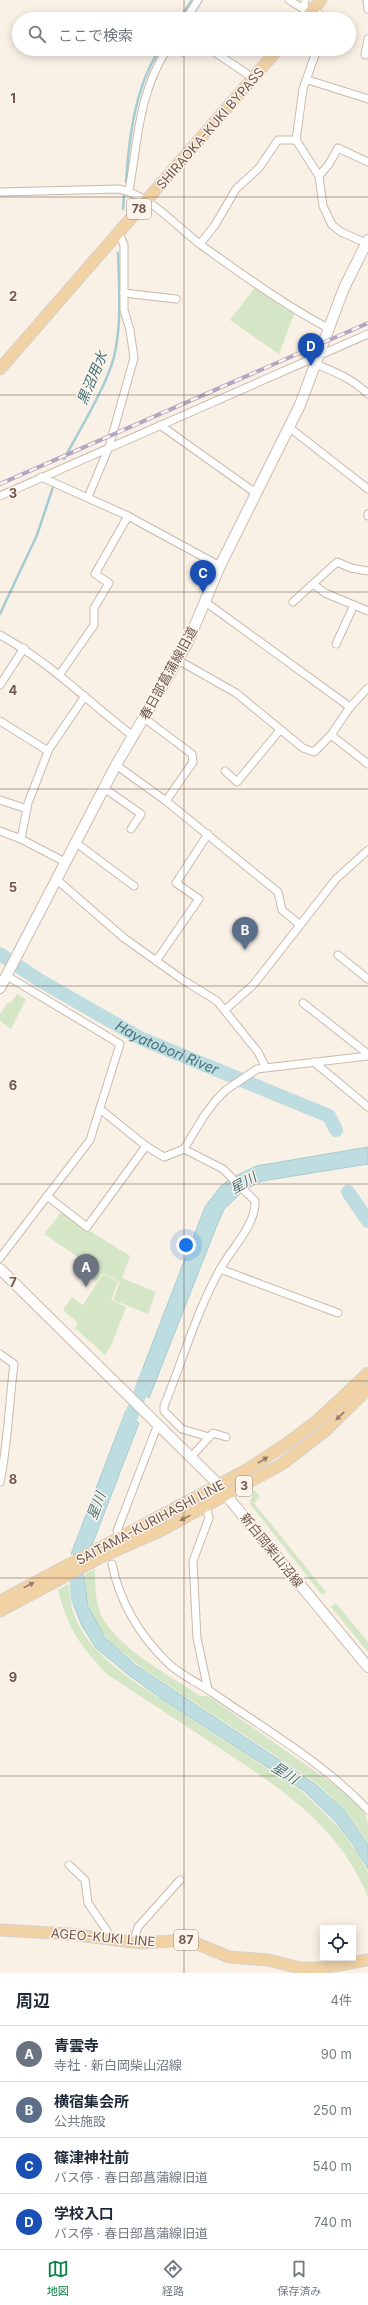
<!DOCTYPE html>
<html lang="ja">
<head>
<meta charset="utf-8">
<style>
  body { margin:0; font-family:Inter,"Noto Sans JP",sans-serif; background:#f6f6f7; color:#1f2937 }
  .controls { position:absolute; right:12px; bottom:12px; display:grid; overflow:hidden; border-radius:0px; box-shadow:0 2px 10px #0003 }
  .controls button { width:36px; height:36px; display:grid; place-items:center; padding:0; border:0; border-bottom:1px solid #e0e1e3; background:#fff; color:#1f2937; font:20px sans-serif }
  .you { position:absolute; left:186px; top:1245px; width:14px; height:14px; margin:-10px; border:3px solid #fff; border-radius:50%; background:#1a73e8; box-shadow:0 0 0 6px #1a73e833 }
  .badge { display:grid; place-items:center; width:26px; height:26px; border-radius:50%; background:#0b8043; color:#fff; font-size:13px; font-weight:700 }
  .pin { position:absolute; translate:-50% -33px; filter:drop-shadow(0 1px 2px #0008) }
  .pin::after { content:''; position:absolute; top:21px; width:14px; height:12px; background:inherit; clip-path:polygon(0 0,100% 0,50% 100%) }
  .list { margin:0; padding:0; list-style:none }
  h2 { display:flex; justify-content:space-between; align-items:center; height:52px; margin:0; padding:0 16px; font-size:17px }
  h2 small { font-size:13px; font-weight:400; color:#747a83 }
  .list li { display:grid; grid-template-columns:26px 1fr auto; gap:12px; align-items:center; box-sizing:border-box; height:56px; padding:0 16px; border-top:1px solid #e0e1e3 }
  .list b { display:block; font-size:15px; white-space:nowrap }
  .list p { margin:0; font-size:13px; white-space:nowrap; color:#747a83 }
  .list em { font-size:13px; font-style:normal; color:#747a83 }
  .icon { flex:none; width:22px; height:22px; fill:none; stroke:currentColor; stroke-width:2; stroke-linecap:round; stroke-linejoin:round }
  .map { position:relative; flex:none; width:368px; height:1973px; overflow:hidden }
  .search { position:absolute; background:#fff; box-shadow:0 2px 10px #0003; left:12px; right:12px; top:12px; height:44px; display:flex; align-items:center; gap:10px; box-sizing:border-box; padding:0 14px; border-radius:22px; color:#747a83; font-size:15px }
  .sheet { height:276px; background:#fff }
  nav { display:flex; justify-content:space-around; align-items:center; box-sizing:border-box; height:56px; border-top:1px solid #e0e1e3; background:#fff; font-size:11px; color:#747a83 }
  nav a { display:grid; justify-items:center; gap:2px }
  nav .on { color:#0b8043 }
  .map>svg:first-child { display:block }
  .green { fill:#d4e6c6 }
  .water { fill:#bddde1; stroke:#a4ccd2 }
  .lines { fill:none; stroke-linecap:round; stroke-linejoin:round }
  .stream { stroke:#a4ccd2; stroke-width:2.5 }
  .river { stroke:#bddde1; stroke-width:14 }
  .street-casing { stroke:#cab9ad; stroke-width:9 }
  .secondary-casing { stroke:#cebbae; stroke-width:12 }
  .primary-casing { stroke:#d7d0cd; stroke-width:13 }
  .street { stroke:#fff; stroke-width:7 }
  .secondary { stroke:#fff; stroke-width:10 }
  .primary { stroke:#f1d2a5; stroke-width:11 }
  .rail-casing { stroke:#b4a6c2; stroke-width:4 }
  .rail { stroke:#fdf5ec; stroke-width:2.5; stroke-dasharray:8; stroke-linecap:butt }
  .oneway { fill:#977d68 }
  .grid { fill:none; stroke:#70584e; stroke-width:1; stroke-opacity:0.55 }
  .labels { text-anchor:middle; stroke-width:3; stroke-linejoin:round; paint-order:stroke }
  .shield { fill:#fdf5ec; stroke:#9a877d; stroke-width:1 }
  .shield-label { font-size:12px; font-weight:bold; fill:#70584e }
  .street-label { font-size:13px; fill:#70584e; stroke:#fdf5ec }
  .water-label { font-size:14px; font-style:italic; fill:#47737b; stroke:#fdf5ec }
  .grid-label { font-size:13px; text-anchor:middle; font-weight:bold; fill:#70584e; stroke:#fdf5ec; stroke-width:3; stroke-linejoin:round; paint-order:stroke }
</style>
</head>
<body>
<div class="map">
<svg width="368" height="1973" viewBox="0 0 368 1973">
  <rect width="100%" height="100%" fill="#faf1e6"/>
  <g class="green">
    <path d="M256 286 295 312 279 354 230 320Z"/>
    <path d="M17 994 26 999 11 1029 0 1021V1014L8 1002 11 1003Z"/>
    <path d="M62 1211 85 1228 130 1256 122 1278 156 1292 148 1314 113 1300 120 1282 102 1273 96 1282 78 1269 84 1261 44 1234Z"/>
    <path d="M103 1274 118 1282 111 1300 126 1307 111 1346 105 1355 75 1328 78 1323 63 1310 72 1297 83 1305Z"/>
    <path d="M255 1490 260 1497 254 1503 326 1592 322 1595 250 1504 253 1492Z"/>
    <path d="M95 1569C95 1584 95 1598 100 1612 114 1647 170 1675 200 1696H208L343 1791 364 1811 368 1823V1843L345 1810 315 1782 142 1668 109 1641 95 1623 88 1602 85 1574Z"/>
    <path d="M68 1584C70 1595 71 1607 75 1617 86 1644 108 1662 130 1679L300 1790 317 1806 339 1828 356 1850 368 1872V1897C338 1824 280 1788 218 1747 181 1723 145 1699 108 1675 81 1648 67 1627 58 1590Z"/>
    <path d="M336 1603 368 1642V1652L331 1607Z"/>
  </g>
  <g class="water">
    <path d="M368 1147V1164L262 1181 248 1188 236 1176 256 1166Z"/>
    <path d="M229 1180 241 1193 224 1209 217 1225 149 1398 136 1386 205 1207 221 1186Z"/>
    <path d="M126 1410 139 1423 92 1545 71 1554Z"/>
    <path d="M84 1576 88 1606 105 1638 137 1666 314 1783 344 1810 368 1845V1869L353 1844 334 1820 304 1791 165 1701 130 1676 96 1648 82 1626 74 1606 70 1583Z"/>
  </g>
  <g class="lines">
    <g class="stream">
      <path d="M179 19 192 0"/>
      <path d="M126 182C129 138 135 86 160 49"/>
      <path d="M123 209 124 196"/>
      <path d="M64 459C79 431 106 387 114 357 122 323 119 287 118 253"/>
      <path d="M0 614 37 535 53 487"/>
    </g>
    <g class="river">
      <path id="s1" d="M0 954 39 980 142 1039 329 1116 336 1130"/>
      <path d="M348 1192 368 1221"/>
      <path d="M125 1432 148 1373"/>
      <path d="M78 1599C74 1577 79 1554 86 1533"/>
    </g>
    <g class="street-casing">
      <g id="street">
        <path d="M289 0 310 13"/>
        <path d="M367 0 368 9"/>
        <path d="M304 8 305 0"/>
        <path d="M314 8 323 19"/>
        <path d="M186 19 198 0"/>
        <path d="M176 49 183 52 186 49"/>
        <path d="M210 49 253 78"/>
        <path d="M365 55 368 39"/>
        <path d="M308 80 368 99"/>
        <path d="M296 140 319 176 323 206 332 225 341 232 366 243"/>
        <path d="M319 176 329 164 338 148 368 162"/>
        <path d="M129 191C138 140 138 95 167 49"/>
        <path d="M0 192 119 189C151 196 176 226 201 245 242 274 284 305 328 328"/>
        <path d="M200 244 215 225 236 189 259 168 278 140H296L303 89 317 49"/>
        <path d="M124 293 176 299"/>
        <path d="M316 364C335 372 353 379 368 394"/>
        <path d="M160 425 257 494"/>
        <path d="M290 428 368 489"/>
        <path d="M41 477 128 516 220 566"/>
        <path d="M0 496 368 334"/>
        <path d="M88 497 109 447 134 358 130 330 124 310V245L119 233"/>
        <path d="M368 514V516"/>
        <path d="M313 584 325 593 368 611"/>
        <path d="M204 601 350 707 331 735 368 764"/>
        <path d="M293 602 337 562 351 568 368 571"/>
        <path d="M0 635C50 662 88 702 133 736"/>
        <path d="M336 644 354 605"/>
        <path d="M178 660 236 693 303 748 314 752 331 735"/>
        <path d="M60 674 94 625V608L109 583 95 574 128 516"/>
        <path d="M0 685 24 648"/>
        <path d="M350 707 368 688"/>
        <path d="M144 718 192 754 193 762 166 801"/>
        <path d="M0 721 48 751"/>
        <path d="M116 765 166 801 278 892 282 910 299 924"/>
        <path d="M225 771 237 782 280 730"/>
        <path d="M104 788 141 814 131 829"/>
        <path d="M0 800 27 809"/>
        <path d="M0 831 21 839 65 862"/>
        <path d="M21 839 28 803 49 749 85 696"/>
        <path d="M75 842 134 886"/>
        <path d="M56 879 124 938 183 980 217 1001 258 1052 265 1066"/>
        <path d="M338 955 368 979"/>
        <path d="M156 961 199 899 176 883 208 834"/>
        <path d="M303 1003 368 1054"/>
        <path d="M225 1010 254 984 336 879 368 850"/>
        <path d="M314 1062 368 1107"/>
        <path d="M100 1109 146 1146 164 1157 184 1149 204 1116 216 1100 226 1090 257 1069 368 1056"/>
        <path d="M184 1149 223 1169 255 1201C256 1224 233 1247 222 1266 197 1309 183 1360 164 1406V1411L182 1429 209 1437"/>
        <path d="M47 1196 87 1227 146 1146"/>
        <path d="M0 1258 90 1140 120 1044 7 976"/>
        <path d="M220 1269 338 1313"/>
        <path d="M0 1354 14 1364C9 1403 8 1443 0 1482"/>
        <path d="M191 1457 213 1433 226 1437"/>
        <path d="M206 1507 209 1518 193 1561 197 1638 208 1690"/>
        <path d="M117 1531 158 1424"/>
        <path d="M112 1564C120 1603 139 1635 168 1663 180 1675 199 1683 213 1693 266 1730 324 1763 368 1810"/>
        <path d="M69 1865 85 1880 88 1903 107 1931V1939"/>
        <path d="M133 1942 138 1927 180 1880"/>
      </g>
    </g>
    <g class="secondary-casing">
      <g id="secondary">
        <path d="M0 988 116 765 187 644 220 566 300 405 344 288 368 240"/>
        <path d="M0 1269 212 1478 368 1667"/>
      </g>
    </g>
    <g class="primary-casing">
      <g id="primary">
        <path d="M305 19 321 0"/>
        <path d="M0 369 278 49"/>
        <path d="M0 1601 243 1472 285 1445 317 1421 368 1373"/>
        <path d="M0 1611 103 1556 162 1530 282 1464 325 1431 368 1389"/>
        <path d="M0 1930 69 1934 141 1943 188 1940 229 1957 268 1960 300 1968H322L368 1960"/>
      </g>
    </g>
    <use href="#street" class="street"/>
    <use href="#secondary" class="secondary"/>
    <use href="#primary" class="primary"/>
    <g class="rail-casing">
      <path id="rail" d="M0 484 368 323"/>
    </g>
    <use href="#rail" class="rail"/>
  </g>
  <defs><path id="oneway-solid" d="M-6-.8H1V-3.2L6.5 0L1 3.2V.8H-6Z"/></defs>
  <g class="oneway">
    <use href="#oneway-solid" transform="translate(340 1416) rotate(136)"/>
    <use href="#oneway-solid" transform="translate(263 1460) rotate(-32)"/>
    <use href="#oneway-solid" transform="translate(185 1518) rotate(152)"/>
    <use href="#oneway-solid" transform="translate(29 1585) rotate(-28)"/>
  </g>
  <path class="grid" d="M184 0V19M184 49V1973M0 197H368M0 395H368M0 592H368M0 789H368M0 986H368M0 1184H368M0 1381H368M0 1578H368M0 1776H368"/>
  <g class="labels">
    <g class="shield">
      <rect x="127" y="199" width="24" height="20" rx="3"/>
      <rect x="236" y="1476" width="16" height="20" rx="3"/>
      <rect x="174" y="1930" width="24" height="20" rx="3"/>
    </g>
    <g class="shield-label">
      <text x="139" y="213">78</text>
      <text x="244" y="1490">3</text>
      <text x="186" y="1944">87</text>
    </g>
    <g class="street-label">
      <text transform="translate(210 128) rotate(-49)" y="5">SHIRAOKA-KUKI BYPASS</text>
      <text transform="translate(168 673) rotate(-61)" y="5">春日部菖蒲線旧道</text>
      <text transform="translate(150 1522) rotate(-28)" y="5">SAITAMA-KURIHASHI LINE</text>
      <text transform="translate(272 1550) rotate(51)" y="5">新白岡柴山沼線</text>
      <text transform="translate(103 1937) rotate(5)" y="5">AGEO-KUKI LINE</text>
    </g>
    <g class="water-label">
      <text transform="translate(92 378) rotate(-67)" y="5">黒沼用水</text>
      <text dy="5" stroke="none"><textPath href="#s1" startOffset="192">Hayatobori River</textPath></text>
      <text transform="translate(243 1183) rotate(-30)" y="5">星川</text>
      <text transform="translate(96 1506) rotate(-69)" y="5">星川</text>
      <text transform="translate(285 1773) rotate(32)" y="5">星川</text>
    </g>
  </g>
  <g class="grid-label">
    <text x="13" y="103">1</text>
    <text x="13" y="301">2</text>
    <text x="13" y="498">3</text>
    <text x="13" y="695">4</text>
    <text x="13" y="892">5</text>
    <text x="13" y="1090">6</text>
    <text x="13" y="1287">7</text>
    <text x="13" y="1484">8</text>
    <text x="13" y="1682">9</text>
  </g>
</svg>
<div class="controls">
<button><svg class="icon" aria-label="locate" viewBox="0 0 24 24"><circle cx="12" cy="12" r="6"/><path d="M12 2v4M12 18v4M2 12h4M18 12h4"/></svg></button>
</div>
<div class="you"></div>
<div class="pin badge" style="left:86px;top:1287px;background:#6b7280">A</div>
<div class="pin badge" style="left:245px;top:950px;background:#5c6f8a">B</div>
<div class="pin badge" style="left:203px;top:593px;background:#1a4fb4">C</div>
<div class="pin badge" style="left:311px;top:366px;background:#1a4fb4">D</div>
<div class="search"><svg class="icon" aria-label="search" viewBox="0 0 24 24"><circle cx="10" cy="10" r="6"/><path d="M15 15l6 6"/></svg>ここで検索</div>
</div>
<section class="sheet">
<h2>周辺<small>4件</small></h2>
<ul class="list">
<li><span class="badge" style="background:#6b7280">A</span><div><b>青雲寺</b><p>寺社 · 新白岡柴山沼線</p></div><em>90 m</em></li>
<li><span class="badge" style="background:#5c6f8a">B</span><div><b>横宿集会所</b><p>公共施設</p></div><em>250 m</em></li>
<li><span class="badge" style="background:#1a4fb4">C</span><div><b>篠津神社前</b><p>バス停 · 春日部菖蒲線旧道</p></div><em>540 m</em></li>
<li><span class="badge" style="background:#1a4fb4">D</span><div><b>学校入口</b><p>バス停 · 春日部菖蒲線旧道</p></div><em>740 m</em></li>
</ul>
</section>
<nav>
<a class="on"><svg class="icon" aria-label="map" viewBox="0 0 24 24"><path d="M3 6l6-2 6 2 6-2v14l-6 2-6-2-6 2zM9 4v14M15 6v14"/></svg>地図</a>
<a><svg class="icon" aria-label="directions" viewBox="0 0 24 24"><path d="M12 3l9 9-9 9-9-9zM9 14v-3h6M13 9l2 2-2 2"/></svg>経路</a>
<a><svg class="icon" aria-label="saved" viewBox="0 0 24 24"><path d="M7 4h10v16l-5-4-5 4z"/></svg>保存済み</a>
</nav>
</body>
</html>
